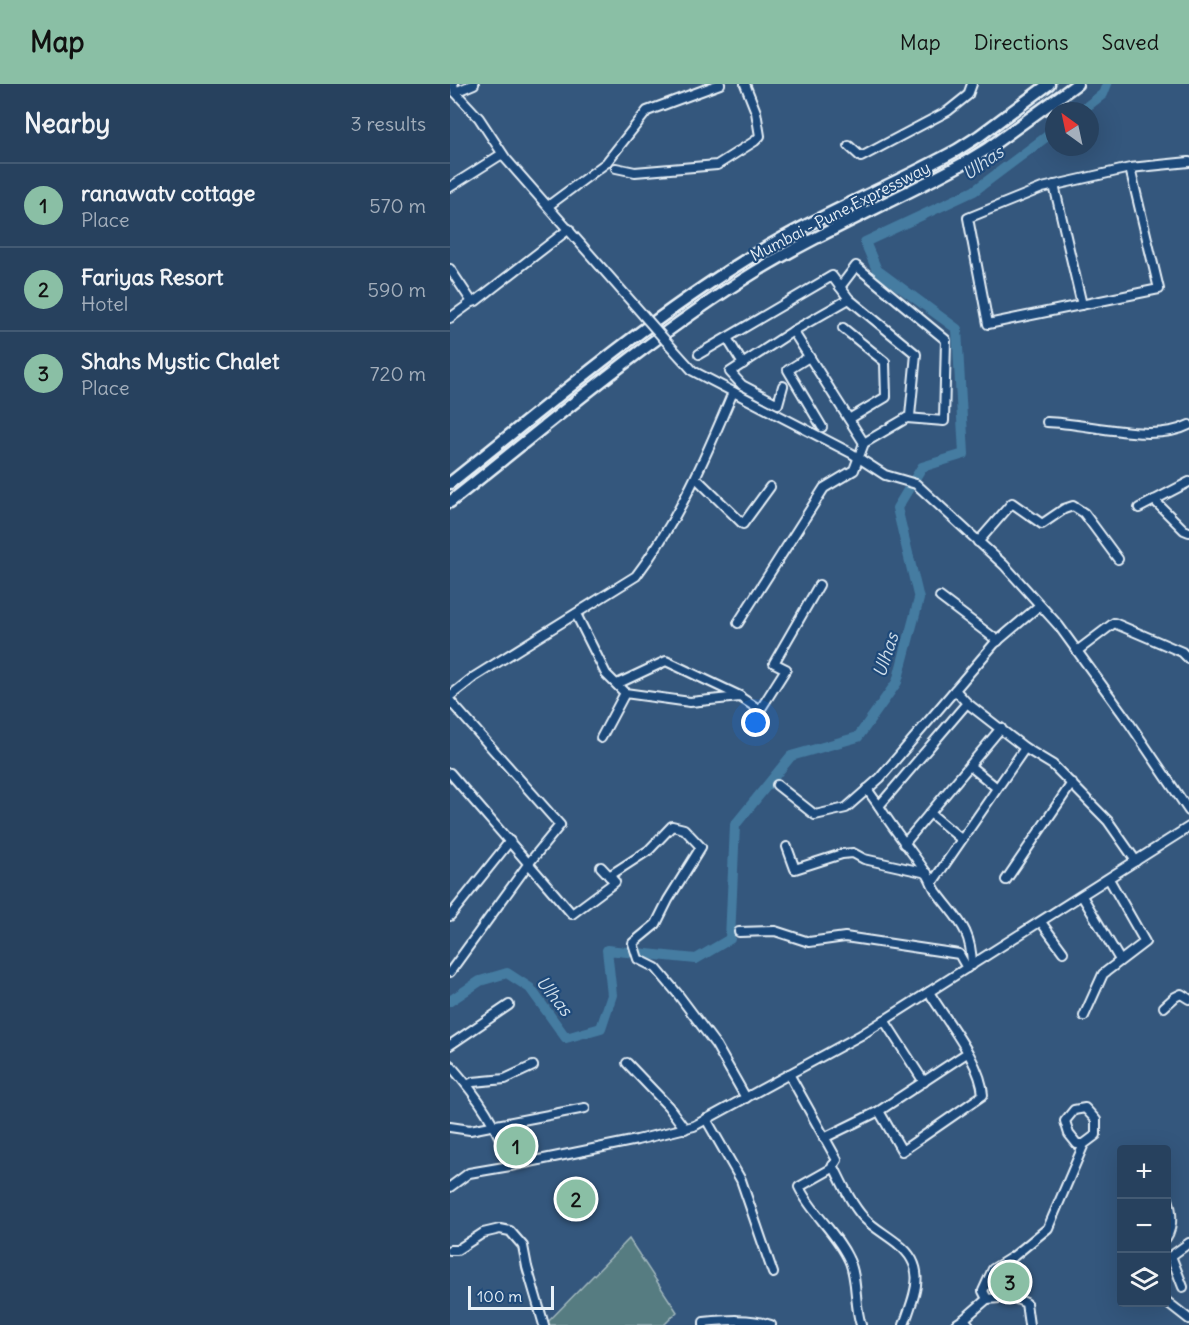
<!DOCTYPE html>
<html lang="en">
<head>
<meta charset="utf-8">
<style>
  body { margin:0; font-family:Delius,sans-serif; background:#2f4864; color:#f1f3f6 }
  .controls { position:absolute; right:18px; bottom:18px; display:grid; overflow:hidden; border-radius:6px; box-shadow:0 6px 24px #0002 }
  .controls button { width:54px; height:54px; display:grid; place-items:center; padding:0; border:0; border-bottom:2px solid #435a73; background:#27415e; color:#f1f3f6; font:30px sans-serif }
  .compass { position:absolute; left:595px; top:18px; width:54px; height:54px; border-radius:50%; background:#27415e; box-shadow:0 6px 24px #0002; rotate:327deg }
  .scale { position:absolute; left:18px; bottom:15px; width:86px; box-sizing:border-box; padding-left:6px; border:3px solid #e8f1f8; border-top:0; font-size:16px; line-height:21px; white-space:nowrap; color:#e8f1f8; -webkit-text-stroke:4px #1f4a7a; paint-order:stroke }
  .you { position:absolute; left:306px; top:639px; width:21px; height:21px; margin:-15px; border:4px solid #fff; border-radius:50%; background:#1a73e8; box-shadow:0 0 0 9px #1a73e833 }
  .badge { display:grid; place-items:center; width:39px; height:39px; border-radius:50%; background:#8abfa5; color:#111; font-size:20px; font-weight:700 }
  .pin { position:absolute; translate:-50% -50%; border:3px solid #fff; box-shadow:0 2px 6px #0006 }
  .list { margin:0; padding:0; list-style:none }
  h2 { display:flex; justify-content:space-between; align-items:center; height:78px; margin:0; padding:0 24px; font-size:26px }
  h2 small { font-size:20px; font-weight:400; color:#a4afbc }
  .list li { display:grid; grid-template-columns:39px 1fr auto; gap:18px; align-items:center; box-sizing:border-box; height:84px; padding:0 24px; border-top:2px solid #435a73 }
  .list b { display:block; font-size:22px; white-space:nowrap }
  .list p { margin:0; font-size:20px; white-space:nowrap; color:#a4afbc }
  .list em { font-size:20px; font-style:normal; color:#a4afbc }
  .icon { flex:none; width:33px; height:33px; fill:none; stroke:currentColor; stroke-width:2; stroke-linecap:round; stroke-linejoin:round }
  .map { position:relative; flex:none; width:739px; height:1241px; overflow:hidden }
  header { display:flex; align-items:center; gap:36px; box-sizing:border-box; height:84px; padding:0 30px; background:#8abfa5; color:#111 }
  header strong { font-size:28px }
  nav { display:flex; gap:33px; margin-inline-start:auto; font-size:21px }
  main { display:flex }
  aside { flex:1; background:#27415e }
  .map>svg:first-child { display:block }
  .green { fill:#577c81; stroke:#a0b6bc; stroke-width:1.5 }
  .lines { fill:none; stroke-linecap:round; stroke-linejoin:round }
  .river { stroke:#457ca1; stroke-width:10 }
  .minor-casing { stroke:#e8f1f8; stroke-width:12 }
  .highway-casing { stroke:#e8f1f8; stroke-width:15 }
  .minor { stroke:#1f4a7a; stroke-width:8 }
  .highway { stroke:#1f4a7a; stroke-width:10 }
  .minor-bridge-casing { stroke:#e8f1f8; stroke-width:12; stroke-linecap:butt }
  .minor-bridge { stroke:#1f4a7a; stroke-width:8 }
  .labels { text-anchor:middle; stroke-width:4.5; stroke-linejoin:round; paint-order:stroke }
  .street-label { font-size:16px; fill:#e8f1f8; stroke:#1f4a7a }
  .water-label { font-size:18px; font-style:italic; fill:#d0dfeb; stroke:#1f4a7a }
</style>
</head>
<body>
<header>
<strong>Map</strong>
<nav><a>Map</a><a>Directions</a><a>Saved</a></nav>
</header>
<main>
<aside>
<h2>Nearby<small>3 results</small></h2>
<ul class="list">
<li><span class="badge">1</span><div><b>ranawatv cottage</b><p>Place</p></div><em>570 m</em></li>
<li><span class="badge">2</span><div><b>Fariyas Resort</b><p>Hotel</p></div><em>590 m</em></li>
<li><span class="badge">3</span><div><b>Shahs Mystic Chalet</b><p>Place</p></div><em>720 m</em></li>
</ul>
</aside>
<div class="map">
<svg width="739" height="1241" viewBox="0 0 739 1241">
  <rect width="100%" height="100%" fill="#34577d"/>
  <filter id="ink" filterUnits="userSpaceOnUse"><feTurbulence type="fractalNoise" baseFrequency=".0167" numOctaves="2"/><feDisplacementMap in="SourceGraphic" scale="12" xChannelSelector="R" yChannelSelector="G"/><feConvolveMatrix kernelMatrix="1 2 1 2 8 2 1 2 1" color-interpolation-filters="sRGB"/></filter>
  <g filter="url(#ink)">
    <path class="green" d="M179 1155 227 1228 214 1241H95Z"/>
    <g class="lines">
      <g class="river">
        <path d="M631 27 653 10 657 0"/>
        <path d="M0 917 30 897 57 889 80 904 116 954 151 944 162 911 157 866 246 875 280 855 285 741 341 672 408 653 447 598 469 515 447 424 472 383 514 370 507 245 427 186 415 158 524 107 604 47"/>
      </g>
      <g class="minor-casing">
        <g id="minor">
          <path d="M3 0 5 8 29 34 56 75 194 232"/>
          <path d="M5 8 24 0"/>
          <path d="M399 62 411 73 498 27 518 11 522 0"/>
          <path d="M166 84 185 88 267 81 305 57 310 52 306 28 295 0"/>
          <path d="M680 84 709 205 538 240 518 134 592 104 680 84 739 78"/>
          <path d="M604 101 632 221"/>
          <path d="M0 103 52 70"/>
          <path d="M98 122 156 79 197 27 270 0"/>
          <path d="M0 185 22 218"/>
          <path d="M390 203 406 182 496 256 494 337 457 334"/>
          <path d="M0 234 22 218 26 217 119 145"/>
          <path d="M393 244 435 278 436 313 399 335"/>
          <path d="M343 247 399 215"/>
          <path d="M277 254 293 280"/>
          <path d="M215 256 243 287 401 369 435 391 466 400 554 481 609 542 678 637 739 727"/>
          <path d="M249 270 382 192 399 215 466 270 460 332 414 359 404 386 374 404 288 539"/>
          <path d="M359 273 338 286 372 343"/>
          <path d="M333 302 328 320 292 301 280 288 343 247 414 359"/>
          <path d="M597 338C638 339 703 360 739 341"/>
          <path d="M246 394 293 440 320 403"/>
          <path d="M704 416 734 446 739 448"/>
          <path d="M689 424 739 398"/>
          <path d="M528 458 562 419 592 440 614 425 623 422 634 429 668 475"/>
          <path d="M490 513 548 557"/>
          <path d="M126 530 156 590 175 609 240 618 290 613 310 626 336 585 324 579 369 501"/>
          <path d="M627 567 664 539 732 568 739 575"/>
          <path d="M167 600 216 577 290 612"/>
          <path d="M0 612 24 593 186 492C229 436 256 372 283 308"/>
          <path d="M0 617 110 741 79 779 0 888"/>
          <path d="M517 619 575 664 603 681 658 737 686 777"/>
          <path d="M151 654 175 609"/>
          <path d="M520 682 547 704"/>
          <path d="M0 689 122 830 165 798 151 783"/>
          <path d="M327 701 365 731 396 724 430 694 544 560 590 521"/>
          <path d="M417 705 429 722 517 619 505 606"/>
          <path d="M429 722C443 745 460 765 475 787 480 793 482 801 486 807 507 836 521 843 522 881"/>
          <path d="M480 729 511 755"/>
          <path d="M454 760 551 644"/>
          <path d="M337 763 345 785 392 770 403 769 414 775 477 789"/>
          <path d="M159 792 199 766 222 742 234 745 251 763 218 816 206 840 183 859 188 875 206 884 227 909 266 961 296 1014"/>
          <path d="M556 796 622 699"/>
          <path d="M482 799 575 664"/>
          <path d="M632 812 670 876"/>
          <path d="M0 832 60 757"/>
          <path d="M591 838 613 868"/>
          <path d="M289 848 325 847 359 858 395 853 509 870 517 884"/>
          <path d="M479 908C497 938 531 978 533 1011L452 1067 429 1027 517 969"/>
          <path d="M714 923 725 913 731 910 739 915"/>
          <path d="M634 932 653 890 695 858 659 795"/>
          <path d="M434 936 474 998"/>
          <path d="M0 961 59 921"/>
          <path d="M177 979 218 1022 235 1045"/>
          <path d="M0 981C28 1013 48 1041 60 1082L19 1089 0 1103"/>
          <path d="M339 990 387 1076 381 1085 349 1103C362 1130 387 1149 399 1176 408 1195 404 1221 411 1241"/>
          <path d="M17 1001 23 998 55 995 83 982"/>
          <path d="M256 1035 291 1096 323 1189"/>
          <path d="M0 1043 20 1046 135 1024"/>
          <path d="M374 1054 429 1027"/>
          <path d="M383 1081C392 1099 401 1120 414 1134 424 1144 437 1151 448 1160 479 1184 464 1211 454 1241"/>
          <path d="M60 1082 187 1056 244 1042 411 951 739 743"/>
          <path d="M716 1110C722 1123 724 1142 716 1154"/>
          <path d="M0 1166H7L33 1149 50 1145 60 1147 73 1162 77 1183 94 1241"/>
          <path d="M733 1203 721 1172 739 1159"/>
          <path d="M716 1217 739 1235"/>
          <path d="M514 1235 537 1215"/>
          <path d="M254 1241V1238C276 1236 300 1234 321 1241"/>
          <path d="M505 1241 514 1235 519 1241"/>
          <path d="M579 1241 576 1219 562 1213 537 1215 533 1207 543 1185 564 1172 598 1144 634 1060 646 1051V1036L635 1024 624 1026 615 1037 619 1050 627 1060H634"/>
        </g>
      </g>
      <g class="highway-casing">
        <g id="highway">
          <path d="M0 399C97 322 192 240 297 175 364 133 438 104 507 66L529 52 599 0"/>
          <path d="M0 418C100 339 197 255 305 188 372 147 445 117 514 79L537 65 627 0"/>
        </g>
      </g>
      <use href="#minor" class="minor"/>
      <use href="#highway" class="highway"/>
      <g class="minor-bridge-casing">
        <path id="minor-bridge" d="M194 232 215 256"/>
      </g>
      <use href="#minor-bridge" class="minor-bridge"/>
    </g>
  </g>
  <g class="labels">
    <g class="street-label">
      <text transform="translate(390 127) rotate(-27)" y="6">Mumbai - Pune Expressway</text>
    </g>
    <g class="water-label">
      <text transform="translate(533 79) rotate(-35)" y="6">Ulhas</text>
      <text transform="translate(436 571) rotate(-72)" y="6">Ulhas</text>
      <text transform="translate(104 912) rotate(51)" y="6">Ulhas</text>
    </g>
  </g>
</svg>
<div class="controls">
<button>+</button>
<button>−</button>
<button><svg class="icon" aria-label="layers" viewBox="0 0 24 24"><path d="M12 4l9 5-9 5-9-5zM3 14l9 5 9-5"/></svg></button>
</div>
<svg class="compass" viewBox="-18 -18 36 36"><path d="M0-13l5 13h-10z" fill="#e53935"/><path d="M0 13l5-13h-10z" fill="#a4afbc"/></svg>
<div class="scale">100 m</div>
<div class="you"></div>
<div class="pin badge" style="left:66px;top:1062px">1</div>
<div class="pin badge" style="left:126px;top:1115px">2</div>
<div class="pin badge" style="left:560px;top:1198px">3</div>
</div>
</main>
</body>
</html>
